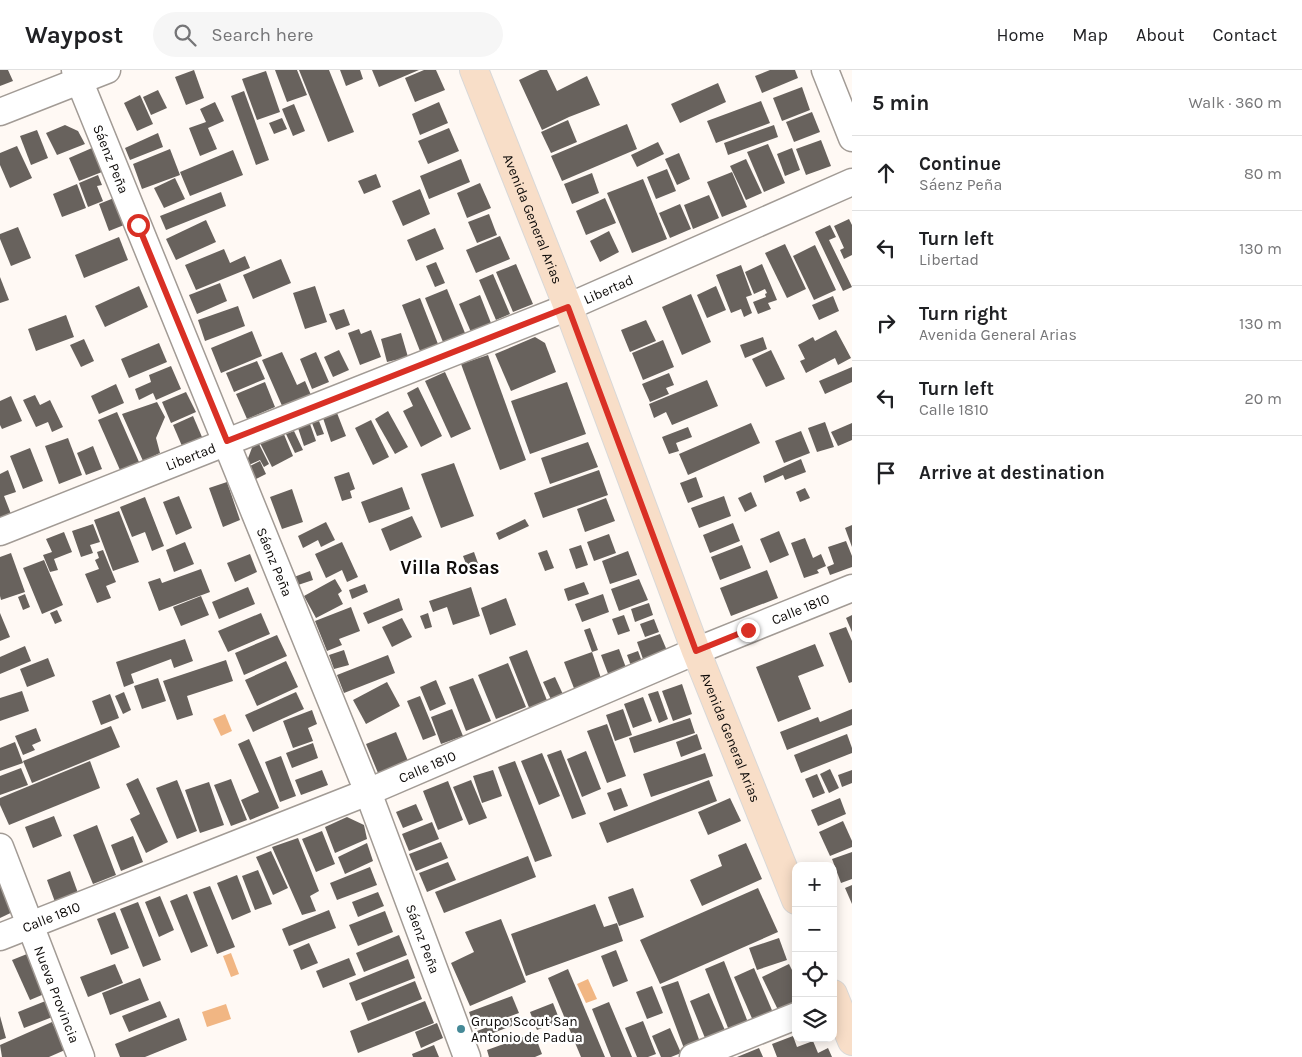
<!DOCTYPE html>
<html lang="en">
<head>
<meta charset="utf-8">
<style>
  body { margin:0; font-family:Karla,sans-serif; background:#f6f6f6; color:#202124 }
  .controls { position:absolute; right:15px; bottom:15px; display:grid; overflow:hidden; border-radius:10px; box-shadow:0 2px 12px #0003 }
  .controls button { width:45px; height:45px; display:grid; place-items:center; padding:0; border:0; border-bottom:1px solid #e0e0e0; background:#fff; color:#202124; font:25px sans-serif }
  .stop { position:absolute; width:15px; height:15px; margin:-11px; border:4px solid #d93025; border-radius:50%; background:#fff }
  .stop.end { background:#d93025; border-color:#fff; box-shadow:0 1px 5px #0008 }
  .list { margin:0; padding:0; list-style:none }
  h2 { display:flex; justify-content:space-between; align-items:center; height:65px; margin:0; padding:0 20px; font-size:21px }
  h2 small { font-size:16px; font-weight:400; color:#757577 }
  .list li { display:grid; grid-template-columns:32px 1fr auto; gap:15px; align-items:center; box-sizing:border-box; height:75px; padding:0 20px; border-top:1px solid #e0e0e0 }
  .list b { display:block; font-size:19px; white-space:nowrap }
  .list p { margin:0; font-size:16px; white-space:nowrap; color:#757577 }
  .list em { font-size:16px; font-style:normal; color:#757577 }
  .icon { flex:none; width:28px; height:28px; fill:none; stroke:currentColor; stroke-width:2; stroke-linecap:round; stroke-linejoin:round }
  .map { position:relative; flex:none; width:852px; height:987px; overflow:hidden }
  header { display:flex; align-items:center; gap:30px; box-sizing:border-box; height:70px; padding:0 25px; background:#fff; border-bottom:1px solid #e0e0e0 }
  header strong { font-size:24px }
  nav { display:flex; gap:28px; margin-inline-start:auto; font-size:18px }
  .search { width:350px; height:45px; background:#f6f6f6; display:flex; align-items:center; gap:12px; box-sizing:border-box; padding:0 18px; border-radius:28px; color:#757577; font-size:19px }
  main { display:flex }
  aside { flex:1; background:#fff }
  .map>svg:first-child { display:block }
  .water { fill:#f1b683 }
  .building { fill:#68625d }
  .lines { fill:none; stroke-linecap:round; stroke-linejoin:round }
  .minor-casing { stroke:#a29b95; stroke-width:29 }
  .major-casing { stroke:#d8d8d8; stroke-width:30 }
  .minor { stroke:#fff; stroke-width:26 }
  .major { stroke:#f8dec8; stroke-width:28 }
  .route { stroke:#d93025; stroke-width:6 }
  .poi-dot { fill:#458997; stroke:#fff; stroke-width:2 }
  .labels { text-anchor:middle; stroke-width:4.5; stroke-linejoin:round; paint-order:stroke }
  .street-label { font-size:14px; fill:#0e0b09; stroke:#fff }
  .poi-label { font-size:14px; fill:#0e0b09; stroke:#fff; text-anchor:start }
  .district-label { font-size:19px; font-weight:bold; fill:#0e0b09; stroke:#fff }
</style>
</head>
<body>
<header>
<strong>Waypost</strong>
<div class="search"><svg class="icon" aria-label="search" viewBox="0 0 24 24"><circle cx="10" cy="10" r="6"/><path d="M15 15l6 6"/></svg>Search here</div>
<nav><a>Home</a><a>Map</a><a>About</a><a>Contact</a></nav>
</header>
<main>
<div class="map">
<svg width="852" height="987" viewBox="0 0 852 987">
  <rect width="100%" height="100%" fill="#fff9f4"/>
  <g class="water">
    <path d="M225 644 232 661 221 666 213 649Z"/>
    <path d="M231 883 239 904 231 907 223 886Z"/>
    <path d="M588 909 597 929 586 933 577 914Z"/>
    <path d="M226 934 231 949 207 957 202 942Z"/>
  </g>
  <g class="building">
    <path d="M0 0H8L13 11 0 16Z"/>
    <path d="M194 0 204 28 186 35 175 7Z"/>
    <path d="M275 0H297L307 25 287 32Z"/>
    <path d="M299 0H329L354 62 328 72Z"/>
    <path d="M340 0H360L363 9 346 16Z"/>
    <path d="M372 0H419L379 17Z"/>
    <path d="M424 0H436L445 20 415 32 405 8Z"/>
    <path d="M540 0H547L557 21 587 6 600 35 569 47 542 60 519 10Z"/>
    <path d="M770 0H795L798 8 762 23 755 6Z"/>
    <path d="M266 1 280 42 257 50 242 9Z"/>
    <path d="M718 13 726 32 680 53 671 34Z"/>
    <path d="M802 17 810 40 782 51 773 28Z"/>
    <path d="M158 20 167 38 151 45 143 27Z"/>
    <path d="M244 21 269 90 256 95 231 26Z"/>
    <path d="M140 25 153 54 137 61 124 33Z"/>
    <path d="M761 31 770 53 716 73 707 51Z"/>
    <path d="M215 32 224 51 208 58 217 79 200 86 189 58 206 52 200 39Z"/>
    <path d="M439 32 448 53 420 65 412 44Z"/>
    <path d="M294 34 305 61 293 66 282 39Z"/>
    <path d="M812 42 820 62 794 72 786 52Z"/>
    <path d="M282 48 287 59 274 64 269 53Z"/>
    <path d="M568 50 577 72 551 83 541 62Z"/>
    <path d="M627 54 637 79 562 111 551 86Z"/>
    <path d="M65 55 78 61 85 74 57 85 46 63Z"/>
    <path d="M774 55 778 67 728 85 724 73Z"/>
    <path d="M449 58 459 81 428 94 418 71Z"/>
    <path d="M37 60 48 88 31 95 20 66Z"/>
    <path d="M158 63 163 77 130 90 125 78Z"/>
    <path d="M821 70 831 96 806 105 796 79Z"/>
    <path d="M658 72 664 84 637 97 631 85Z"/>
    <path d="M768 74 785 113 764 122 747 82Z"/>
    <path d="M17 76 32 108 10 118 0 95V83Z"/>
    <path d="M92 78 102 102 79 111 69 88Z"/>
    <path d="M792 78 800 100 785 106 777 84Z"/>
    <path d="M170 79 180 105 142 119 133 94Z"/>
    <path d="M233 80 243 105 190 126 180 102Z"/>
    <path d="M679 83 690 109 677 115 665 89Z"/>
    <path d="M461 89 470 112 429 129 420 106Z"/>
    <path d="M746 89 762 123 746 130 730 96Z"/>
    <path d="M667 99 676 121 656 129 647 107Z"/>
    <path d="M732 102 747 137 722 147 707 112Z"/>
    <path d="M592 103 599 123 572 134 564 114Z"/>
    <path d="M376 104 381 117 364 124 358 111Z"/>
    <path d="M98 105 102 115 97 116 103 131 88 137 79 113Z"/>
    <path d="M175 108 185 129 164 138 154 118Z"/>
    <path d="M643 109 667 169 632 183 607 123Z"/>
    <path d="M480 113 491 138 467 148 457 123Z"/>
    <path d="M77 114 86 138 62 147 53 124Z"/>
    <path d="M420 119 430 144 403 156 392 131Z"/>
    <path d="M221 122 226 136 166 160 160 146Z"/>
    <path d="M709 125 719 148 693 159 684 135Z"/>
    <path d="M114 128 124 155 109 161 99 134Z"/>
    <path d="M605 128 616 153 586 165 576 141Z"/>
    <path d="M680 134 691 159 670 168 659 143Z"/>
    <path d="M489 144 497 165 477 173 468 152Z"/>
    <path d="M849 149 852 155V185L844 189 840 180 844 178 834 156Z"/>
    <path d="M206 150 216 172 176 190 166 169Z"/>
    <path d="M830 155 836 167 829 170 852 217 843 221 815 162Z"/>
    <path d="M18 157 31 188 11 196 0 169V164Z"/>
    <path d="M435 158 444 179 416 191 407 170Z"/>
    <path d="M609 161 619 182 600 192 590 171Z"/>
    <path d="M500 166 510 189 476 203 466 180Z"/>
    <path d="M119 167 128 190 84 208 75 185Z"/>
    <path d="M785 174 806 219 787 228 765 183Z"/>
    <path d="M815 175 836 220 814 230 793 186Z"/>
    <path d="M224 179 230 193 245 186 250 198 196 220 185 195Z"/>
    <path d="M281 189 291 213 253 229 243 205Z"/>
    <path d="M436 192 445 213 435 217 426 196Z"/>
    <path d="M516 194 533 234 513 242 496 202Z"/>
    <path d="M762 194 777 230 768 233 771 239 758 244 753 232 766 227 765 224 767 223 765 219 754 224 745 202Z"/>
    <path d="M741 195 752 225 746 227 752 243 744 247 741 239 731 243 716 205Z"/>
    <path d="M493 204 510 244 496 250 479 210Z"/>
    <path d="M0 207 9 230 0 233Z"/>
    <path d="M220 213 227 231 197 244 189 225Z"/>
    <path d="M139 216 148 237 105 257 95 236Z"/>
    <path d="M315 216 327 252 305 259 293 223Z"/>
    <path d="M716 216 726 240 707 248 697 225Z"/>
    <path d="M447 219 465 263 443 272 425 228Z"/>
    <path d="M691 224 711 272 682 285 662 237Z"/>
    <path d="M480 225 491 253 471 262 459 234Z"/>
    <path d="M833 226 839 241 819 250 812 235Z"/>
    <path d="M420 228 438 274 420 281 402 235Z"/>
    <path d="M238 236 245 256 205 271 198 250Z"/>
    <path d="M344 239 350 255 336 260 329 244Z"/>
    <path d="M66 245 74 267 36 281 28 259Z"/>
    <path d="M646 250 656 271 630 282 621 260Z"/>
    <path d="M359 259 361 264 371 260 381 287 360 295 348 263Z"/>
    <path d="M836 260 851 288 838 295 835 288 806 303 800 291 805 289 798 275 813 267 815 271Z"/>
    <path d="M252 261 262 286 221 303 211 278Z"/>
    <path d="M401 263 408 287 387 292 381 269Z"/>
    <path d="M535 267 545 273 556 302 511 321 495 284Z"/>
    <path d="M763 267 767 279 745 288 740 275Z"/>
    <path d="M84 269 94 291 81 297 70 275Z"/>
    <path d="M663 270 674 297 643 310 632 283Z"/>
    <path d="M159 273 167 292 129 308 121 289Z"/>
    <path d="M339 280 349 300 333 307 324 287Z"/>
    <path d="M771 280 785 309 766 317 752 289Z"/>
    <path d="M282 282 297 315 305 311 311 325 283 338 262 290Z"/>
    <path d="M316 282 329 312 312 319 300 289Z"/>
    <path d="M488 285 526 390 500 400 461 294Z"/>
    <path d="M257 291 265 309 234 322 226 303Z"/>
    <path d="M171 296 181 319 156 330 153 323 139 330 135 319 151 312 149 305Z"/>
    <path d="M852 297V312L825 324 819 311Z"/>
    <path d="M445 302 471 359 451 368 425 311Z"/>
    <path d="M669 303 674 315 666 318 669 324 650 332 642 314Z"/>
    <path d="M707 310 718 336 672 355 666 342 654 348 649 334Z"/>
    <path d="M265 312 275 337 247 349 236 324Z"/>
    <path d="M567 312 586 364 530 384 511 331Z"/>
    <path d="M116 314 124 333 99 344 91 326Z"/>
    <path d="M418 317 442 366 421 377 403 341 413 336 407 323Z"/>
    <path d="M186 322 196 342 171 353 162 332Z"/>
    <path d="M35 325 40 335 50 330 63 357 52 362 48 352 36 357 23 330Z"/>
    <path d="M11 326 22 351 2 359 0 355V331Z"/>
    <path d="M157 332 165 347 156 368 160 383 143 391 122 344Z"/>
    <path d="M388 341 408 377 395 384 375 349Z"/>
    <path d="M117 342 139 392 120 400 98 350Z"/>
    <path d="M337 343 346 366 331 372 323 348Z"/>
    <path d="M193 346 202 367 182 376 173 355Z"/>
    <path d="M371 350 389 387 373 395 355 358Z"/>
    <path d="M319 351 324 364 317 366 312 353Z"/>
    <path d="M825 352 834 377 817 382 808 358Z"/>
    <path d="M751 353 760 373 688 405 679 384Z"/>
    <path d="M852 353V370L838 376 831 362Z"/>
    <path d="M310 354 316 371 304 376 298 358Z"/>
    <path d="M688 357 692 367 676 373 679 381 669 384 662 367Z"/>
    <path d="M294 361 303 380 295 383 286 364Z"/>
    <path d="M801 361 810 383 784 393 775 371Z"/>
    <path d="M283 362 293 386 272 397 260 373Z"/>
    <path d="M68 368 82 405 59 414 45 376Z"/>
    <path d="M258 372 269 394 264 397 260 390 249 395 247 391 253 375Z"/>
    <path d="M588 372 598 397 550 414 541 388Z"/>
    <path d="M93 376 102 399 86 405 77 383Z"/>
    <path d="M30 378 43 411 23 419 10 386Z"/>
    <path d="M801 389 806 402 785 410 783 405 765 413 763 406Z"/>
    <path d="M260 391 266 404 256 409 250 396Z"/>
    <path d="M454 393 474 446 441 458 421 404Z"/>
    <path d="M8 400 16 422 4 426 11 444 0 448V404Z"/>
    <path d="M599 400 608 425 543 448 534 423Z"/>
    <path d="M349 402 355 419 350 421 352 428 342 431 334 407Z"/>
    <path d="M696 407 703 427 688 433 680 413Z"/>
    <path d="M227 412 240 450 223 457 209 418Z"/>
    <path d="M402 417 410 439 369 453 361 432Z"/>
    <path d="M805 418 810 428 800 432 796 422Z"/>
    <path d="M292 419 303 452 282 459 270 427Z"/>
    <path d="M751 422 757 436 745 442 738 428Z"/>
    <path d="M179 426 192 458 176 465 163 432Z"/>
    <path d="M724 426 731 446 699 458 691 438Z"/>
    <path d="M145 427 164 476 152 481 145 462 132 467 120 437Z"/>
    <path d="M606 428 615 451 585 462 577 439Z"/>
    <path d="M119 441 139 492 113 501 94 450Z"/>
    <path d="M412 446 422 467 390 481 381 459Z"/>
    <path d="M525 449 529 456 499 470 496 463Z"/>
    <path d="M326 452 335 470 321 477 318 470 303 478 298 466Z"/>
    <path d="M733 453 740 471 710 483 703 465Z"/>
    <path d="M93 454 100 472 90 475 93 483 81 487 72 461Z"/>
    <path d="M852 455V477L845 458Z"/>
    <path d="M779 461 789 485 770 493 760 469Z"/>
    <path d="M64 462 72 482 54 489 58 500 50 502 43 485 52 482 46 469Z"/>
    <path d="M609 464 616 483 594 491 587 472Z"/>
    <path d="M805 468 813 488 821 484 826 496 817 500 819 503 804 508 791 473Z"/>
    <path d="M846 471 852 486V497L830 505 827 497 834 494 828 477Z"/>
    <path d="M185 472 194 494 174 502 166 480Z"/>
    <path d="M342 472 358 507 347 512 342 500 326 508 315 484Z"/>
    <path d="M581 475 588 495 576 499 569 479Z"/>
    <path d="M742 475 751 498 720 510 711 487Z"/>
    <path d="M103 480 116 512 106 516 111 528 97 533 85 504 99 499 95 490 99 488 97 482Z"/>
    <path d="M547 480 554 498 545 501 538 483Z"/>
    <path d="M628 481 637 505 610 514 602 491Z"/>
    <path d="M474 482 479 496 468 499 463 486Z"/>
    <path d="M11 483 25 522 1 530 0 526V487Z"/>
    <path d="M250 484 257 502 235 512 227 493Z"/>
    <path d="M44 490 63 535 42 544 23 498Z"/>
    <path d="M201 499 210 522 159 541 148 512 160 508 162 513Z"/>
    <path d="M767 500 778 528 731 546 720 518Z"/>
    <path d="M310 501 313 510 298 515 294 507Z"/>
    <path d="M335 509 342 521 338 524 343 534 316 548 304 526Z"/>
    <path d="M639 509 648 530 619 541 611 519Z"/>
    <path d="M584 512 589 524 568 531 564 519Z"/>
    <path d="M365 514 368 522 352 529 349 520Z"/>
    <path d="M248 517 255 534 219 549 212 532Z"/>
    <path d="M471 517 480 546 453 555 447 537 433 542 429 531Z"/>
    <path d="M25 524 30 537 23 540 18 527Z"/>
    <path d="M603 524 609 542 582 552 575 534Z"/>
    <path d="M201 526 209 545 181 556 173 537Z"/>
    <path d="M399 528 403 540 368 554 363 543Z"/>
    <path d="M506 528 516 555 490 565 481 538Z"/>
    <path d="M649 533 653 545 635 552 631 539Z"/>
    <path d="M351 537 360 561 339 569 342 575 327 581 315 551Z"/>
    <path d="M57 540 62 551 55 554 50 543Z"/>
    <path d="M0 543 10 567 0 571Z"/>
    <path d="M261 543 270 564 228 582 218 561Z"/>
    <path d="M428 543 432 557 425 559 420 546Z"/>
    <path d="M624 545 630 561 618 565 612 549Z"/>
    <path d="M852 545V562L846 548Z"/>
    <path d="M402 548 412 567 392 577 382 557Z"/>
    <path d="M654 549 659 562 645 567 640 554Z"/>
    <path d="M846 557 852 571V612L849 613 829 563Z"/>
    <path d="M590 558 598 580 592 582 584 560Z"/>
    <path d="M660 564 668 583 644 592 637 572Z"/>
    <path d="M277 565 287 586 244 605 235 583Z"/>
    <path d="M185 569 193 591 174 598 171 589 131 604 134 613 124 617 116 592Z"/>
    <path d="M815 574 824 596 798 606 811 639 778 652 756 597Z"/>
    <path d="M25 576 31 591 0 604V587Z"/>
    <path d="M619 579 628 603 610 609 601 585Z"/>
    <path d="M344 580 349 595 334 599 329 585Z"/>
    <path d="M527 580 548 633 530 640 509 587Z"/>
    <path d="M638 581 644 597 633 601 627 585Z"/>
    <path d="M592 582 602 611 575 621 564 592Z"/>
    <path d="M388 585 395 603 344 623 337 605Z"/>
    <path d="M48 588 55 606 27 617 20 599Z"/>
    <path d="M226 590 233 611 187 626 193 645 177 650 163 611Z"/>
    <path d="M286 591 298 617 257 636 245 610Z"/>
    <path d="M508 593 526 637 496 649 478 605Z"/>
    <path d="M555 607 566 631 554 636 543 612Z"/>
    <path d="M158 608 166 631 142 639 134 616Z"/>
    <path d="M473 608 491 651 466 661 449 617Z"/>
    <path d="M436 610 446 634 430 641 420 617Z"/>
    <path d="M387 612 400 636 366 654 353 630Z"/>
    <path d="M682 614 692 644 673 651 662 621Z"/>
    <path d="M22 621 29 641 0 651V628Z"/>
    <path d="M658 621 668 649 659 653 648 624Z"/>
    <path d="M124 622 131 640 123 644 115 626Z"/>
    <path d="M296 622 304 639 253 662 245 645Z"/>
    <path d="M110 624 119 648 101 655 92 631Z"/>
    <path d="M420 626 436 665 423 670 407 631Z"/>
    <path d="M643 627 652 651 633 658 624 634Z"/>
    <path d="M452 639 463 666 441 674 431 647Z"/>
    <path d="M623 639 632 665 615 671 606 645Z"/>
    <path d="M852 639V655L787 680 780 662 818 647 820 652Z"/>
    <path d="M312 640 317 654 308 658 313 671 293 678 283 651Z"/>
    <path d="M690 648 695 663 634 683 629 668Z"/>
    <path d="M607 654 626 706 607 713 587 661Z"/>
    <path d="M111 656 120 677 32 713 23 691Z"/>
    <path d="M36 658 41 671 32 675 35 680 23 685 15 666Z"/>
    <path d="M396 662 408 691 378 703 366 674Z"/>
    <path d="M697 664 702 679 681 687 676 672Z"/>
    <path d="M847 664 852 678V683L801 703 794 685Z"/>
    <path d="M249 669 279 738 250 750 241 730 259 722 238 674Z"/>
    <path d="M15 672 23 693 0 701V678Z"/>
    <path d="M313 673 318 688 292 698 286 683Z"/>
    <path d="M561 680 586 744 572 749 547 685Z"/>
    <path d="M586 681 601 719 582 727 567 689Z"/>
    <path d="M542 683 560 726 539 735 521 691Z"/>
    <path d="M705 683 713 706 651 727 643 704Z"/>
    <path d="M281 686 296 726 280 732 265 692Z"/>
    <path d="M90 691 100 718 9 755 0 735V728Z"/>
    <path d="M515 691 552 786 535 792 498 697Z"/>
    <path d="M21 698 28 715 0 725V706Z"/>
    <path d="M830 699 839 718 829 723 820 704Z"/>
    <path d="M322 700 328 715 301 725 295 710Z"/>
    <path d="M493 700 502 726 482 733 473 706Z"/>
    <path d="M852 700V713L842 717 838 705Z"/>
    <path d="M817 704 825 723 813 728 805 709Z"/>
    <path d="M138 708 168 772 146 783 130 749 140 744 126 714Z"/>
    <path d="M231 709 247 750 231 756 214 715Z"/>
    <path d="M177 710 197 761 177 769 156 718Z"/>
    <path d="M471 710 487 748 469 755 453 717Z"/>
    <path d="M709 710 717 731 607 773 599 753Z"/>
    <path d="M448 711 463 750 438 760 423 721Z"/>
    <path d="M209 712 224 755 200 763 185 720Z"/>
    <path d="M621 718 628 736 614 741 607 723Z"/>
    <path d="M730 728 741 751 708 765 698 742Z"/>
    <path d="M840 728 846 744 818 756 811 740Z"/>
    <path d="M416 734 423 750 403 758 396 742Z"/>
    <path d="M54 746 62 766 33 778 25 757Z"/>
    <path d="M347 747 364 755 367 769 335 783 325 757Z"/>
    <path d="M843 751 852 771V777L830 786 819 762Z"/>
    <path d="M432 752 439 769 409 781 402 764Z"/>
    <path d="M97 755 116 805 93 814 73 765Z"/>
    <path d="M322 761 335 794 316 802 302 769Z"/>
    <path d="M133 766 143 792 121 801 111 775Z"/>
    <path d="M298 768 319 821 310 826 316 841 302 845 272 777Z"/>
    <path d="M441 772 448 788 416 801 409 784Z"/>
    <path d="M367 773 373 791 345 804 338 787Z"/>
    <path d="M746 773 762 809 702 836 690 810 722 796 718 785Z"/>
    <path d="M271 781 288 818 273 825 256 787Z"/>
    <path d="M852 782V809L841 813 832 789Z"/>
    <path d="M528 786 536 807 444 843 435 822Z"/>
    <path d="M448 792 456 810 427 822 419 803Z"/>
    <path d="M370 797 377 815 337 830 330 813Z"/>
    <path d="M258 800 272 834 255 840 242 806Z"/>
    <path d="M70 801 78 823 55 832 47 810Z"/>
    <path d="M0 803 19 839 0 848Z"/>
    <path d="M237 805 251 842 232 850 217 813Z"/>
    <path d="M852 815V834L845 818Z"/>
    <path d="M210 816 235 877 217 884 193 822Z"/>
    <path d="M633 818 644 847 619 856 608 827Z"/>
    <path d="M758 818 778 862 660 914 640 870Z"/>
    <path d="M378 822 384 836 358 847 352 832Z"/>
    <path d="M187 824 208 876 191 883 170 831Z"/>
    <path d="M160 826 174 860 159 867 145 832Z"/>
    <path d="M138 832 161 890 143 897 120 839Z"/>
    <path d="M595 834 604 857 617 853 623 871 526 906 511 864Z"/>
    <path d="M329 840 336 858 289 876 282 859Z"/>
    <path d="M385 841 393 862 358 876 349 855Z"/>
    <path d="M115 842 129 878 111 885 97 849Z"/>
    <path d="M501 849 526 912 470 936 451 893 474 882 465 862Z"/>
    <path d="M399 865 407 885 364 902 356 883Z"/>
    <path d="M779 868 787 890 757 900 749 878Z"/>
    <path d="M309 873 318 893 301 900 293 880Z"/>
    <path d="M616 880 628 911 613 917 601 886Z"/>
    <path d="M32 882 49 922 30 930 12 890Z"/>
    <path d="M349 888 356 905 323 918 316 901Z"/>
    <path d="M408 889 415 908 356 931 349 913Z"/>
    <path d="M724 891 749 955 730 963 705 899Z"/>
    <path d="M115 894 123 913 88 927 80 907Z"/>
    <path d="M789 894 796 908V934L779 942 762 907Z"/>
    <path d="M754 898 774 945 754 953 734 907Z"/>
    <path d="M568 899 605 987H581L548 908Z"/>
    <path d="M140 908 149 930 110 945 102 923Z"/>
    <path d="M415 911 422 929 368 951 361 933Z"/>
    <path d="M678 911 701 975 685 981 661 917Z"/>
    <path d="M652 916 663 943 647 949 636 922Z"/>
    <path d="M709 923 727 965 707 973 690 931Z"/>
    <path d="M512 926 519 943 475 959 469 942Z"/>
    <path d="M48 930 55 946 24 958 18 942Z"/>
    <path d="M160 931 167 947 129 962 122 946Z"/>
    <path d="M425 931 434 953 358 983 350 961Z"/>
    <path d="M609 932 632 987H611L592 939Z"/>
    <path d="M553 933 560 951 537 960 530 942Z"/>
    <path d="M519 945 522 952 480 968 477 961Z"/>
    <path d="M0 946 6 968 0 970Z"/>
    <path d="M179 948 187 970 145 987H120L115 974Z"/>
    <path d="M643 951 656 984 648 987H637L625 958Z"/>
    <path d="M52 952 65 980 49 987H2L0 975Z"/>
    <path d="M437 953 443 968 421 978 415 962Z"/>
    <path d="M670 958 681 983 671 987H661L652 966Z"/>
    <path d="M534 963 542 984 535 987H489L487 980Z"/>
    <path d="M793 966 797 977 813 971 818 983 828 978 832 987H777L772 974Z"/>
    <path d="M434 975 439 987H413L412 984Z"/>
    <path d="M759 978 763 987H737Z"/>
  </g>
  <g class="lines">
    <g class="minor-casing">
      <g id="minor">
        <path id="s1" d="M75 0 368 722 467 987"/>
        <path d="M825 0 852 68"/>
        <path d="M0 42 107 0"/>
        <path id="s2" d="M0 462 568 237 852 112"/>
        <path id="s3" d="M0 777 81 987"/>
        <path id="s4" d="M0 867 368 722 696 581 852 518"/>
        <path d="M693 987 796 946"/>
      </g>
    </g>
    <g class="major-casing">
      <g id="major">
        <path id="s5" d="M474 0 568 237 696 581 796 830"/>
        <path d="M833 924 852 971"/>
      </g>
    </g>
    <use href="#minor" class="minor"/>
    <use href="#major" class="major"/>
  </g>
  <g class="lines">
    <path class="route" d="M138 155 227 371 568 237 696 581 748 560"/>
  </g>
  <circle class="poi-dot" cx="461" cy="959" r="5"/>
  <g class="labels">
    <g class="street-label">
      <text dy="5" stroke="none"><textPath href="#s1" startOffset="96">Sáenz Peña</textPath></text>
      <text dy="5" stroke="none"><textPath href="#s5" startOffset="160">Avenida General Arias</textPath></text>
      <text dy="5" stroke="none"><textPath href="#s2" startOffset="655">Libertad</textPath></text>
      <text dy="5" stroke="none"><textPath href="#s2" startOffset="205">Libertad</textPath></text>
      <text dy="5" stroke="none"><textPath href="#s1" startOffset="531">Sáenz Peña</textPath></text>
      <text dy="5" stroke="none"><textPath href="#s4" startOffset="865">Calle 1810</textPath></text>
      <text dy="5" stroke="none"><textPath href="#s5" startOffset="715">Avenida General Arias</textPath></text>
      <text dy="5" stroke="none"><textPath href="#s4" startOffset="460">Calle 1810</textPath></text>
      <text dy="5" stroke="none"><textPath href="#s4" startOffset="55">Calle 1810</textPath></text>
      <text dy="5" stroke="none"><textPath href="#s1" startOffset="936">Sáenz Peña</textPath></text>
      <text dy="5" stroke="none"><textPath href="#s3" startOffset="158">Nueva Provincia</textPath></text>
    </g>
    <g class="poi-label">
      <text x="471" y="956">Grupo Scout San<tspan x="471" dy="16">Antonio de Padua</tspan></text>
    </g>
    <g class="district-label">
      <text x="450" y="504">Villa Rosas</text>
    </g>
  </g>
</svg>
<div class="controls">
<button>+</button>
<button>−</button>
<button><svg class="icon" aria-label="locate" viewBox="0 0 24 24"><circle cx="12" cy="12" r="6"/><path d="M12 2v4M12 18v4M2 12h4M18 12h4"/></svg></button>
<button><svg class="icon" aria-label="layers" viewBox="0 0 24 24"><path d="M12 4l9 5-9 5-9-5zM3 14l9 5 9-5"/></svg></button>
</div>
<div class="stop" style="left:138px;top:155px"></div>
<div class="stop end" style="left:748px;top:560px"></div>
</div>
<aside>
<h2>5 min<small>Walk · 360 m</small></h2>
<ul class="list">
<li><svg class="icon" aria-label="ahead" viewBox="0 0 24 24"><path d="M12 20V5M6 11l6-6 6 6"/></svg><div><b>Continue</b><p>Sáenz Peña</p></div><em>80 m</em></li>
<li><svg class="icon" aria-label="left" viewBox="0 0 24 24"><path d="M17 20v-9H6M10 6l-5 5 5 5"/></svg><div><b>Turn left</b><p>Libertad</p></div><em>130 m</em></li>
<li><svg class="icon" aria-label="right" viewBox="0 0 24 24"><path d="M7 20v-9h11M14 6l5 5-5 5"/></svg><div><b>Turn right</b><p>Avenida General Arias</p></div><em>130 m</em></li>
<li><svg class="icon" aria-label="left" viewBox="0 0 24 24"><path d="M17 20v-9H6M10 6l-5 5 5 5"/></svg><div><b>Turn left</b><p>Calle 1810</p></div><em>20 m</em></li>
<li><svg class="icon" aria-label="arrive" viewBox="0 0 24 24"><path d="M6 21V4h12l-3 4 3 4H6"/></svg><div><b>Arrive at destination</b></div></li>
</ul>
</aside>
</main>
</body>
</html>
